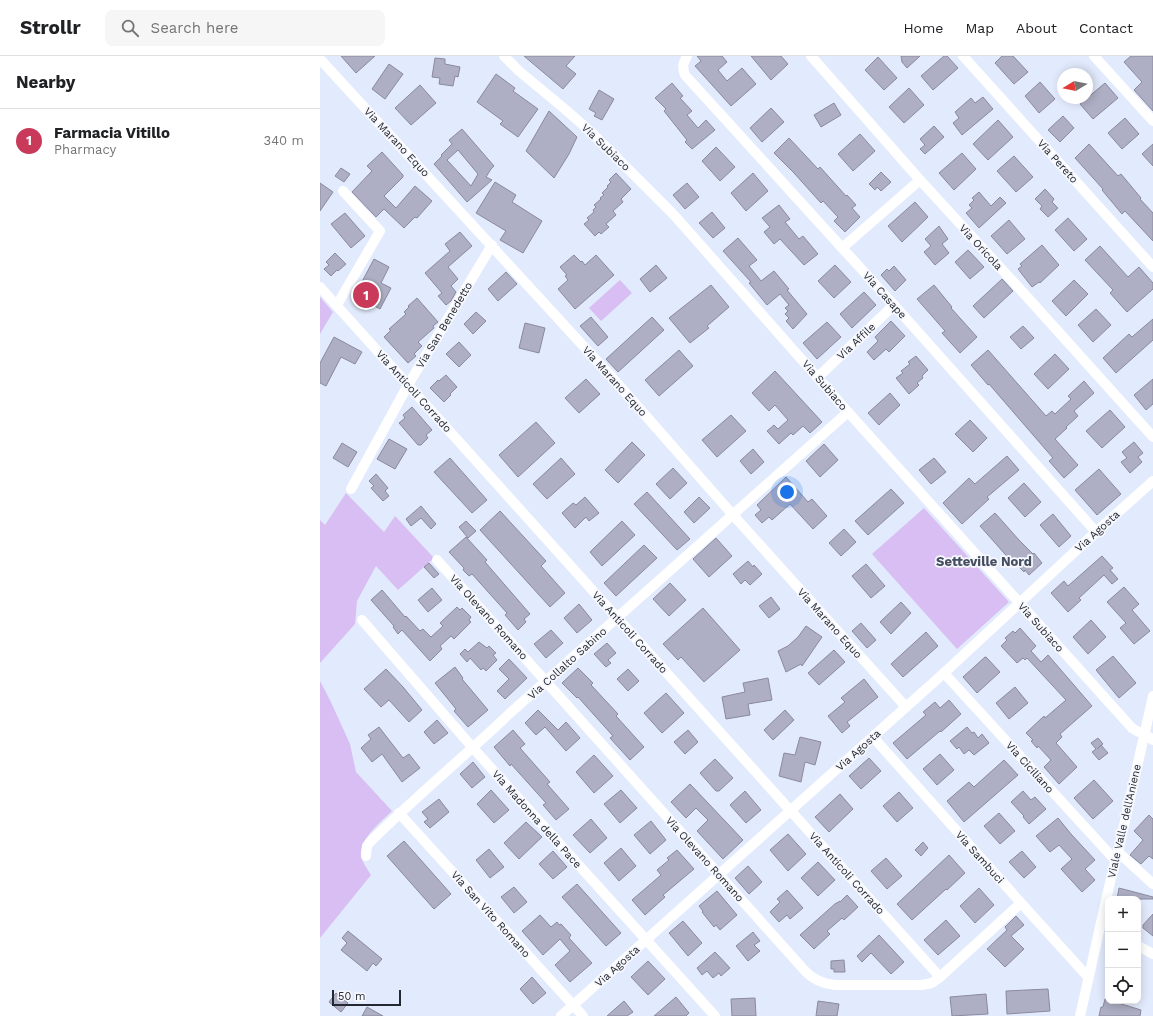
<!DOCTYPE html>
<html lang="en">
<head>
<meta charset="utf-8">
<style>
  body { margin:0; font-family:"Work Sans",sans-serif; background:#f6f6f6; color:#202124 }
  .controls { position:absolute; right:12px; bottom:12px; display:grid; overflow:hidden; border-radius:8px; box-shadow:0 2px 10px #0003 }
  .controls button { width:36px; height:36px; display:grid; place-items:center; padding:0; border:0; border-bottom:1px solid #e0e0e0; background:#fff; color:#202124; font:20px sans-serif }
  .compass { position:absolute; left:737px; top:12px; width:36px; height:36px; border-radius:50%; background:#fff; box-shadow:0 2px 10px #0003; rotate:260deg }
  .scale { position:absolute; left:12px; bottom:10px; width:69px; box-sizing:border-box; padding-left:4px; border:2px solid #242830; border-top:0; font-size:11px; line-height:14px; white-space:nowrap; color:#242830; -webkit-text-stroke:3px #f6f8fd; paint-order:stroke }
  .you { position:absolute; left:467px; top:436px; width:14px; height:14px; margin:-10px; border:3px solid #fff; border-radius:50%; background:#1a73e8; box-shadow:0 0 0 6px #1a73e833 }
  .badge { display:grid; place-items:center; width:26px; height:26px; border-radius:50%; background:#c93959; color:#fff; font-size:13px; font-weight:700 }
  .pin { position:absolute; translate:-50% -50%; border:2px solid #fff; box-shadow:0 1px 4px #0006 }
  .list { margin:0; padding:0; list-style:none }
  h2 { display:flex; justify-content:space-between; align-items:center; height:52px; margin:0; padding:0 16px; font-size:17px }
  h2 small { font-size:13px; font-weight:400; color:#757577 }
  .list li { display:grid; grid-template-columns:26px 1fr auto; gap:12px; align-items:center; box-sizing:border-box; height:64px; padding:0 16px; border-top:1px solid #e0e0e0 }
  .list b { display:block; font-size:15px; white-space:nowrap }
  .list p { margin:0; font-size:13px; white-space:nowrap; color:#757577 }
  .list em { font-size:13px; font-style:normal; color:#757577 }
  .icon { flex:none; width:22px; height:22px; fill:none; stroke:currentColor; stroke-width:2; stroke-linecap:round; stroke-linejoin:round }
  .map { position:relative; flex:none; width:833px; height:960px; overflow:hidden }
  header { display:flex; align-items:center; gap:24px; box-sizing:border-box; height:56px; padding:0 20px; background:#fff; border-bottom:1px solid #e0e0e0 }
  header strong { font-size:19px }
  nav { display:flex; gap:22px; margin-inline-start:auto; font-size:14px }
  .search { width:280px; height:36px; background:#f6f6f6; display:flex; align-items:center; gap:10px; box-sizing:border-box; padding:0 14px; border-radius:8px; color:#757577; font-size:15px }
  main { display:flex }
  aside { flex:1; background:#fff }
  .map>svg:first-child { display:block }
  .green { fill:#d8bef2 }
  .building { fill:#aeaec4; stroke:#8a899f; fill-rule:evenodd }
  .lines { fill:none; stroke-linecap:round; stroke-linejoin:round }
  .minor { stroke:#fff; stroke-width:10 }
  .labels { text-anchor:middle; stroke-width:3.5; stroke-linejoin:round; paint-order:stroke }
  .street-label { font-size:11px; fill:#242830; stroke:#f6f8fd }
  .quarter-label { font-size:13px; font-weight:bold; fill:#454e60; stroke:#f6f8fd }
</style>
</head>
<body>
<header>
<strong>Strollr</strong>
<div class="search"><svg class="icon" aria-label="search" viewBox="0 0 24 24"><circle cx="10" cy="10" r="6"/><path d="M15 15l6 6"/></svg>Search here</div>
<nav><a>Home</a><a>Map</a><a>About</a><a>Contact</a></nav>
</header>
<main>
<aside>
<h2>Nearby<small></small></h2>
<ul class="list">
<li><span class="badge">1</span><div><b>Farmacia Vitillo</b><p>Pharmacy</p></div><em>340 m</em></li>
</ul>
</aside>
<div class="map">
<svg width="833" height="960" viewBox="0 0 833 960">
  <rect width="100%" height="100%" fill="#e2ebfd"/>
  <g class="green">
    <path d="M300 224 312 237 281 265 269 252Z"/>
    <path d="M0 241 13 256 0 278Z"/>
    <path d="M26 437 64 476 75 460 114 502 78 534 56 510 37 545 35 568 0 607V464L5 469Z"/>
    <path d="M604 452 689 546 637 593 552 498Z"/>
    <path d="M0 625 10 644 30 688 36 716 72 755C61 766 39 783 41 800 42 806 48 814 51 819L0 882Z"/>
  </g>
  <g class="building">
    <path d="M21 0H55L36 17Z"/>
    <path d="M204 0H255L246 10 256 18 243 33Z"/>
    <path d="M377 0H402L407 6 398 14 407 25 422 12 436 28 411 50 375 10 381 5Z"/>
    <path d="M431 0H461L468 8 451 24Z"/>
    <path d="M581 0H600L587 12 582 6Z"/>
    <path d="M624 0H627L638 12 613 34 601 20Z"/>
    <path d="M682 0H693L708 16 694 28 675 7Z"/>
    <path d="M811 0H833V55L814 34 822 26 804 6Z"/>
    <path d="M558 1 577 22 564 34 545 14Z"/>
    <path d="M115 2 125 3V8L140 11 138 21 135 20 133 30 119 28 120 22 112 21Z"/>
    <path d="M69 8 83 18 65 43 52 33Z"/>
    <path d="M176 18 195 32 193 35 218 53 198 81 180 68 183 65 157 46Z"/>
    <path d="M720 26 735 43 719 57 705 40Z"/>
    <path d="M352 27 363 40 360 42 372 55 367 59 378 72 386 64 395 74 372 93 365 86 367 84 344 55 346 53 335 42Z"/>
    <path d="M785 27 798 42 773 63 760 48Z"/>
    <path d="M100 29 116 47 91 69 75 52Z"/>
    <path d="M589 32 604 49 584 67 569 51Z"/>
    <path d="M279 34 294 43 282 64 274 60 276 57 269 53Z"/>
    <path d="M663 41 673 53 642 79 633 67 639 62 635 56 651 42 655 47Z"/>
    <path d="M514 47 521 59 501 71 494 59Z"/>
    <path d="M451 52 464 66 442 86 430 72Z"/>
    <path d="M229 55 257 81 249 98 234 122 206 95Z"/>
    <path d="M743 60 754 72 740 86 728 74Z"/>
    <path d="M805 62 819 78 802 93 788 77Z"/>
    <path d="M678 64 693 81 668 104 653 88Z"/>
    <path d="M614 70 624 81 605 98 600 93 605 89 600 83Z"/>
    <path d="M142 73 174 110 171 113 166 121 172 124 147 146 114 108 122 100 121 99 132 88 129 84ZM138 94 158 118 151 130 127 104Z"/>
    <path d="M540 78 555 95 533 115 518 98Z"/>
    <path d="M469 82 498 113 500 111 526 140 527 139 536 149 532 152 540 161 525 176 514 165 518 161 503 145 501 147 474 117 454 97Z"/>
    <path d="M769 88 798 120 801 118 821 142 820 143 833 157V185L805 155 802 158 782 134 783 133 755 102Z"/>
    <path d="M833 88V110L822 98Z"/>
    <path d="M396 91 415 111 400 125 382 105Z"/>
    <path d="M62 96 83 119V121L64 140 76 152 95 130 112 145 97 162 95 161 84 172 64 153 56 161 32 136 52 115 47 110Z"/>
    <path d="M642 97 656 113 634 134 619 117Z"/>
    <path d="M694 100 713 121 696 136 677 115Z"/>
    <path d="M21 112 30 118 24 126 15 120Z"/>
    <path d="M561 116 571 126 561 135 557 131 555 134 549 128Z"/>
    <path d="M296 117 311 133 301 143 303 146 293 155 296 159 286 168 289 171 281 178 279 176 275 180 264 168 269 164 267 162 274 156 273 154 276 151 274 149 281 143 280 142 284 139 282 137 288 131 287 130 291 126 289 124Z"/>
    <path d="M433 117 448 135 426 155 411 137Z"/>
    <path d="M175 126 196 139 192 146 222 165 203 197 180 184 186 175 156 157Z"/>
    <path d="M0 127 13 136 0 155Z"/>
    <path d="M367 127 379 141 365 153 353 139Z"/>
    <path d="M725 133 734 143 732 146 738 152 728 161 720 153 722 150 715 143Z"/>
    <path d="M659 136 671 150 680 141 686 147 659 172 646 157 652 152 649 149 654 144 652 142Z"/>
    <path d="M595 146 608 161 582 186 568 170Z"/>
    <path d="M459 149 470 163 465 166 479 183 483 180 498 198 484 209 460 183 454 188 444 176 450 171 442 162Z"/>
    <path d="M392 156 405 172 393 182 379 167Z"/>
    <path d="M25 157 45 180 31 192 11 168Z"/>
    <path d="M748 162 767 183 754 195 735 174Z"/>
    <path d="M689 164 705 183 687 198 671 180Z"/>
    <path d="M619 170 628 183 622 188 629 197 615 209 604 196 611 190 605 183Z"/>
    <path d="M140 176 152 190 128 211 138 223 131 230 136 236 131 245 126 249 118 240 122 237 105 217 130 195 125 188Z"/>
    <path d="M418 182 437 204 429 210 441 225 454 215 469 233 467 234 487 258 473 273 466 265 469 262 465 258 468 255 465 252 469 249 460 238 447 249 429 227 431 226 403 195Z"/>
    <path d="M722 189 739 209 720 227 719 226 712 231 698 213 702 210 700 208Z"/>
    <path d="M780 190 808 221 819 211 833 227V233L807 256 790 237 793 234 765 204Z"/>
    <path d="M648 194 664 211 650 223 635 206Z"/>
    <path d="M15 197 26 208 18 215 17 214 11 220 4 213 9 209 6 206Z"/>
    <path d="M254 199 261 206 262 205 265 209 276 199 294 219 255 253 238 233 248 224 245 220 247 219 240 211Z"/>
    <path d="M54 203 69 211 61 227 71 232 60 253 35 239Z"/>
    <path d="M336 209 347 222 330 236 320 223Z"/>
    <path d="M515 209 531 226 514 242 498 225Z"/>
    <path d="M574 210 586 224 575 235 561 219 567 213 569 215Z"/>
    <path d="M186 216 197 228 178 245 168 233Z"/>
    <path d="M682 223 693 235 664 262 653 250Z"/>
    <path d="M754 224 768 238 746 260 732 245Z"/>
    <path d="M391 229 409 251 387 270 389 272 370 287 349 262Z"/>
    <path d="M614 229 632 251 631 252 657 281 640 297 622 277 625 275 597 243Z"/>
    <path d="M544 236 556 249 532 272 520 258Z"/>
    <path d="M97 242 118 266 113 270 114 272 98 286 102 290 94 298 96 300 88 307 64 281 71 274 69 273 86 258 84 256 89 251 88 250Z"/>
    <path d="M776 253 791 269 773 286 758 269Z"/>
    <path d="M156 256 166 265 153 278 144 268Z"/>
    <path d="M271 261 288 281 278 290 260 270Z"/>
    <path d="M332 261 344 274 298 316 286 303Z"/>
    <path d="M833 263V284L796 317 783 302 809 278 812 281Z"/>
    <path d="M571 265 585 280 569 296 566 293 554 304 547 296 558 285 555 281Z"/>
    <path d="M507 266 521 281 497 303 483 287Z"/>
    <path d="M205 267 225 272 219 297 199 292Z"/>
    <path d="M703 270 714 282 701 293 690 281Z"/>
    <path d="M14 281 42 296 35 308 21 301 6 330 0 327V307Z"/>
    <path d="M139 286 151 299 139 311 126 298Z"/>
    <path d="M359 294 373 310 339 340 325 324Z"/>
    <path d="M668 294 726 360 732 355 735 358 751 343 748 340 764 325 774 337 754 355 758 360 746 371 747 372 735 383 758 409 744 422 729 405 733 402 669 328 668 329 651 309Z"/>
    <path d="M735 298 749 313 728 333 714 318Z"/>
    <path d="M596 300 608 314 602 320 603 322 597 327 599 329 589 338 576 322 583 317 581 315 590 308 588 306Z"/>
    <path d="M455 315 502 366 490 377 483 370 473 379 471 377 459 388 447 375 454 369 458 373 468 364 455 349 449 355 432 337Z"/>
    <path d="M126 319 137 331 130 338 131 339 124 346 110 332 118 324 119 325Z"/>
    <path d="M266 323 280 338 259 357 245 342Z"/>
    <path d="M833 323V348L826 354 814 339Z"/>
    <path d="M570 337 580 349 559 369 548 357Z"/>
    <path d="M92 351 112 374 106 379 108 382 101 389H98L79 367 85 362 83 359Z"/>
    <path d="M790 354 805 371 782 392 766 375Z"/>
    <path d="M411 359 426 375 397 401 382 384Z"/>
    <path d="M650 364 667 382 653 396 635 378Z"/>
    <path d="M216 366 235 387 198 421 179 399Z"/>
    <path d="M69 383 87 393 75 413 57 403Z"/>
    <path d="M312 386 325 399 298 427 285 414Z"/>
    <path d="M814 386 823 397 818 401 822 406 810 417 801 406 807 402 802 396Z"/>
    <path d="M22 387 37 396 28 411 13 402Z"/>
    <path d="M504 388 518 404 500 421 486 405Z"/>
    <path d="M433 393 444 406 431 418 420 405Z"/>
    <path d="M687 400 699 414 667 441 669 443 642 468 623 447 649 422 655 428Z"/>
    <path d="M130 402 167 444 152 457 114 416Z"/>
    <path d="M241 402 255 418 227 443 213 428Z"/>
    <path d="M614 402 626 416 611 428 599 414Z"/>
    <path d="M353 412 367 427 350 443 336 428Z"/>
    <path d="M779 413 801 438 777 459 755 434Z"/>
    <path d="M56 418 68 432 65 435 69 440 63 445 51 432 54 430 49 425Z"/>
    <path d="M466 421 488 446 492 443 507 460 493 473 470 448 452 464 449 461 442 467 435 459 441 454 437 449Z"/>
    <path d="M704 427 721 446 705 461 688 442Z"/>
    <path d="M571 433 584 447 548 479 535 465Z"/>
    <path d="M327 436 370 483 357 494 314 448Z"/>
    <path d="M265 441 279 457 269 465 266 461 255 472 242 457 253 447 256 449Z"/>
    <path d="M379 441 390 452 374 467 364 456Z"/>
    <path d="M101 450 116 468 111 473 101 462 91 470 86 463Z"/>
    <path d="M180 455 226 505 221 510 245 537 230 551 160 474Z"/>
    <path d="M675 457 699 484 713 498 714 497 722 507 709 519 705 514 704 516 698 510 697 511 693 505 692 506 660 470Z"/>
    <path d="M733 458 751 480 739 491 720 469Z"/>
    <path d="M146 465 156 475 148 482 139 471Z"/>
    <path d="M302 465 315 479 282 510 270 496Z"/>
    <path d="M524 473 536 486 521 500 509 487Z"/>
    <path d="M146 481 167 504 165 506 210 558 204 563 206 566 198 574 185 559 187 557 152 518 149 520 143 514 144 512 129 496Z"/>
    <path d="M396 482 412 500 389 521 373 503Z"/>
    <path d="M324 489 337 502 296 540 284 527Z"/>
    <path d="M782 500 793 512 790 514 798 523 792 528 784 519 759 542 761 544 748 556 731 537 744 525 748 530Z"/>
    <path d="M428 505 433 511 434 509 442 518 430 529 425 524 421 528 413 518Z"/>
    <path d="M109 507 119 518 114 522 104 511Z"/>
    <path d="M546 508 565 530 551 542 532 520Z"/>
    <path d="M350 527 366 544 349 560 333 543Z"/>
    <path d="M804 531 819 548 812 554 830 575 814 588 800 572 806 567 787 546Z"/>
    <path d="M112 532 122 544 108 556 98 544Z"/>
    <path d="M62 534 85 561 86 560 100 575 103 573 111 581 123 570 120 567 137 551 140 554 142 552 151 561 149 564 151 566 134 583 131 580 120 590 122 593 110 605 82 574 78 578 73 571 74 570 51 544Z"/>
    <path d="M451 541 460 553 449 562 439 550Z"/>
    <path d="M581 546 591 557 571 578 560 566Z"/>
    <path d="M259 548 272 564 257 577 244 562Z"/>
    <path d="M383 552 420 594 384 626 361 601 358 604 343 588Z"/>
    <path d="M771 564 786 581 768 598 753 581Z"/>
    <path d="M541 567 556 584 547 592 532 575Z"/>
    <path d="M486 570 502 581 482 610 481 608 466 616 458 595 468 590 478 581Z"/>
    <path d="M700 572 716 590 711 595 721 606 728 599 772 650 740 678 742 681 736 687 757 711 739 728 724 711 731 704 718 690 717 692 711 685 713 684 706 677 724 660 725 662 746 644 707 602 705 604 703 602 697 607 681 590 687 584 685 582 693 575 695 577Z"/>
    <path d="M231 574 243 587 226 602 214 588Z"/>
    <path d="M606 576 618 590 583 621 571 608Z"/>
    <path d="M159 586 167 592 169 590 176 597 173 599 177 604 166 615 163 612 161 614 150 602 147 606 140 598 145 593 148 596Z"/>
    <path d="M287 587 296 597 288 604 291 607 286 611 274 598Z"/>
    <path d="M514 594 525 606 499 629 488 617Z"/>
    <path d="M793 600 816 627 799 642 776 614Z"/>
    <path d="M665 601H666L680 616 657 637 643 621Z"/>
    <path d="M189 603 207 622 185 643 177 635 189 623 179 613Z"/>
    <path d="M135 611 143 622 142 623 168 654 148 671 134 655 136 653 115 627Z"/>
    <path d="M258 612 273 627 271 629 298 658 296 660 324 691 310 704 290 682 293 680 258 641 257 642 242 627Z"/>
    <path d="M66 613 83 631 102 654 89 666 69 644 61 651 44 633Z"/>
    <path d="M308 613 319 625 308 635 297 623Z"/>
    <path d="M448 622 452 644 428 648 430 659 406 663 402 641 425 636 423 627Z"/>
    <path d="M544 623 558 641 527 666 530 670 522 677 508 660 525 646 521 642Z"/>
    <path d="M695 631 708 647 689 663 676 647Z"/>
    <path d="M346 637 364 657 342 677 324 657Z"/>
    <path d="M629 644 641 658 621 676 620 675 587 703 573 687 606 659 603 656 615 646 620 652Z"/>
    <path d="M218 654 238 674 246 666 260 682 246 695 225 671 216 679 205 667Z"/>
    <path d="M465 654 474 664 453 684 444 674Z"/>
    <path d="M117 664 128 677 114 688 104 676Z"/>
    <path d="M59 671 83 702 89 698 100 712 82 726 62 698 52 706 41 692 51 683 48 679Z"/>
    <path d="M647 671 652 677 654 676 658 682 662 678 669 687 654 699 649 694 644 698 639 691 637 693 630 685Z"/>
    <path d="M193 674 205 688 200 692 230 726 227 728 249 753 236 764 223 749 226 747 191 708 190 710 174 691Z"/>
    <path d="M368 674 378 686 365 698 354 686Z"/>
    <path d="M480 681 501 686 495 709 485 706 481 726 459 720 464 697 475 699Z"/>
    <path d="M778 682 783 688 777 693 781 689 788 697 779 704 772 696 776 693 771 687Z"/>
    <path d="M620 698 634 714 617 729 603 713Z"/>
    <path d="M274 699 293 720 274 737 256 716Z"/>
    <path d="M549 702 561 715 541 733 529 720Z"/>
    <path d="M395 703 413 722 399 735H396L380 717Z"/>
    <path d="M684 704 698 719 644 766 627 745 649 726 654 731Z"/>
    <path d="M153 706 165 721 152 732 140 718Z"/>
    <path d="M774 724 793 745 773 763 754 742Z"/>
    <path d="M370 728 423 784 403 803 377 775 388 764 376 752 366 762 351 746Z"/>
    <path d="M171 734 189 754 174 767 157 748Z"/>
    <path d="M301 734 317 752 300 767 284 748Z"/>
    <path d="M425 735 441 754 426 767 410 749Z"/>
    <path d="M703 735 711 744 715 741 726 753 709 768 703 761 704 760 691 746Z"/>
    <path d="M579 736 593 752 577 766 563 750Z"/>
    <path d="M520 738 533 753 509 776 495 761Z"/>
    <path d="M119 743 129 756 110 772 104 766 108 763 102 756Z"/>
    <path d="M679 757 695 775 680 788 664 770Z"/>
    <path d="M829 759 833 763V803L829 800 821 808 810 799 823 784 814 775Z"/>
    <path d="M738 762 751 778 775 804 765 813 775 824 762 836 741 813 752 803 739 789 730 796 716 780Z"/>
    <path d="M271 763 287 782 270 797 253 779Z"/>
    <path d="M331 765 346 784 330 798 314 779Z"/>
    <path d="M206 766 222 781 199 803 184 787Z"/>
    <path d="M468 778 486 798 468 815 450 794Z"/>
    <path d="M84 785 131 838 114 853 67 800Z"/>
    <path d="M603 786 608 792 601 800 595 794Z"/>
    <path d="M301 792 316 810 299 825 284 807Z"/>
    <path d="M169 793 184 811 170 822 156 804Z"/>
    <path d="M357 794 374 813 343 839 345 841 325 859 312 844 341 819 337 814 349 804 347 802Z"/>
    <path d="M233 795 247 811 233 823 219 808Z"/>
    <path d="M702 795 716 811 704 822 689 806Z"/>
    <path d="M629 799 645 817 627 834 626 833 592 864 577 848Z"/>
    <path d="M566 802 582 820 567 833 551 815Z"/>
    <path d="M498 806 515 824 498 840 481 822Z"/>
    <path d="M428 810 442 826 429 838 415 822Z"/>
    <path d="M257 828 301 877 286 890 242 841Z"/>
    <path d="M194 831 207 846 194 857 181 841Z"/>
    <path d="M659 832 674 849 655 867 640 850Z"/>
    <path d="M799 832 833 841V843H797Z"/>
    <path d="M467 834 483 852 470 863 467 859 459 866 450 856 460 846 457 843Z"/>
    <path d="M397 835 417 859 400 874 396 869 394 871 382 856 383 855 379 850Z"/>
    <path d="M527 839 538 851 524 864 522 862 507 875 510 878 494 893 480 879 516 847H517L520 845V846Z"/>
    <path d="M833 858V880L823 872V869Z"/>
    <path d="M220 859 231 871 237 866 239 869 241 868 251 879 249 882 272 907 250 926 235 909 250 895 240 883 223 899 202 875Z"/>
    <path d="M696 860 704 869 691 880 704 893 685 911 667 893 687 874 685 871Z"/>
    <path d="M626 864 640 880 618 899 604 884Z"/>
    <path d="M363 865 382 887 368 900 349 877Z"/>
    <path d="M28 875 62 903 56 910 53 907 47 915 21 894 27 887 22 882Z"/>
    <path d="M433 876 440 885 434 889 440 895 428 905 416 890Z"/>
    <path d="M559 879 584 906 571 918 551 897 542 906 537 900Z"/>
    <path d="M395 896 410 912 401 920 399 917 393 922 387 915 382 919 377 912Z"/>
    <path d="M524 904 525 916H514V913H511V905Z"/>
    <path d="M328 905 345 923 328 939 311 921Z"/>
    <path d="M212 921 226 937 213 948 200 933Z"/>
    <path d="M728 933 730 955 687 958 686 935Z"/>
    <path d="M16 937 28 947 21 956 9 946Z"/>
    <path d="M666 938 668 958 632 960 630 941Z"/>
    <path d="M356 941 369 957 366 960H334Z"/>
    <path d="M435 942 436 960H412L411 943Z"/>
    <path d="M785 943 821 954 820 960H779L781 951H783Z"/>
    <path d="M304 945 313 956 307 960H287Z"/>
    <path d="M498 945 519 948 517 960H496Z"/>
    <path d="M47 951 63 960H42Z"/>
  </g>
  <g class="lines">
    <g class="minor">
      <path d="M184 0 199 15 246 54 272 77 354 159 528 356 812 672C819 677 826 678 833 684"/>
      <path d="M367 0C363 7 362 11 365 19L574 249 776 476"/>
      <path d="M491 0 600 124 699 232 833 381"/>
      <path d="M643 0 833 211"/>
      <path d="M774 0 833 65"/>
      <path d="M0 3 289 318 413 459 586 651"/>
      <path d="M522 192 600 124"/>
      <path d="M0 231 620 921"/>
      <path d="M17 249 60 175 23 135"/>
      <path d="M498 321 574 249"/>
      <path d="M31 433 88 329 172 189"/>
      <path d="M117 504 486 916C494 924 504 928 515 929H602L612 927 620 921 701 847"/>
      <path d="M42 564 153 692 395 960"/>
      <path d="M624 617 795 804"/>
      <path d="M553 681 701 847 768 921"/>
      <path d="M79 757 263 960"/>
      <path d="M798 796 833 828"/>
      <path d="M46 800 47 790 50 786C95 741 144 701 189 658L528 356"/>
      <path d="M818 890 833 898"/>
      <path d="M241 960 624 617 776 476 833 425"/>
      <path d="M760 960 791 822 798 796 833 640"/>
    </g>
  </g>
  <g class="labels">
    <g class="street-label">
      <text transform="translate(77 86) rotate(47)" y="4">Via Marano Equo</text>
      <text transform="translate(286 91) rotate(44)" y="4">Via Subiaco</text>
      <text transform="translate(738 105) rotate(48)" y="4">Via Pereto</text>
      <text transform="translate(661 191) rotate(47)" y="4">Via Oricola</text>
      <text transform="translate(565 239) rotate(48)" y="4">Via Casape</text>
      <text transform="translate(124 269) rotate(-59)" y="4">Via San Benedetto</text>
      <text transform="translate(536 285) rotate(-43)" y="4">Via Affile</text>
      <text transform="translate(295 325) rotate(48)" y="4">Via Marano Equo</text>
      <text transform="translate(505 329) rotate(49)" y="4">Via Subiaco</text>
      <text transform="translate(94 335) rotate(48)" y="4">Via Anticoli Corrado</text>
      <text transform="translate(777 475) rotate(-42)" y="4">Via Agosta</text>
      <text transform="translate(169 561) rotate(48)" y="4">Via Olevano Romano</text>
      <text transform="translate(510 567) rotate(48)" y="4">Via Marano Equo</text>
      <text transform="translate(721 571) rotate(48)" y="4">Via Subiaco</text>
      <text transform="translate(310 576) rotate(48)" y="4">Via Anticoli Corrado</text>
      <text transform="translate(247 607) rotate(-42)" y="4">Via Collalto Sabino</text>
      <text transform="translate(538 694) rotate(-42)" y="4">Via Agosta</text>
      <text transform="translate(710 711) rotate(48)" y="4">Via Ciciliano</text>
      <text transform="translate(217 763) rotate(48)" y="4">Via Madonna della Pace</text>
      <text transform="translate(804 765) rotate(-77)" y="4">Viale Valle dell'Aniene</text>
      <text transform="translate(660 801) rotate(48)" y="4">Via Sambuci</text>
      <text transform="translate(385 803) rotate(48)" y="4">Via Olevano Romano</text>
      <text transform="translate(527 817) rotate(48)" y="4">Via Anticoli Corrado</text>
      <text transform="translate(171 858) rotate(48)" y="4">Via San Vito Romano</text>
      <text transform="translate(297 910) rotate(-42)" y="4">Via Agosta</text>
    </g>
    <g class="quarter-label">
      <text x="664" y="510">Setteville Nord</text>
    </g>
  </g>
</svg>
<div class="controls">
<button>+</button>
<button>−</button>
<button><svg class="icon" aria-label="locate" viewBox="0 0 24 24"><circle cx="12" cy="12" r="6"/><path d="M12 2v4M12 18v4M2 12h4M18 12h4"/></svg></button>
</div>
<svg class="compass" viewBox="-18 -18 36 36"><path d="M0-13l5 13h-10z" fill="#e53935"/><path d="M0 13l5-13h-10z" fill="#757577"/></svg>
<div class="scale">50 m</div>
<div class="you"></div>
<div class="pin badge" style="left:46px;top:239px">1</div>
</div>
</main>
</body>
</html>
